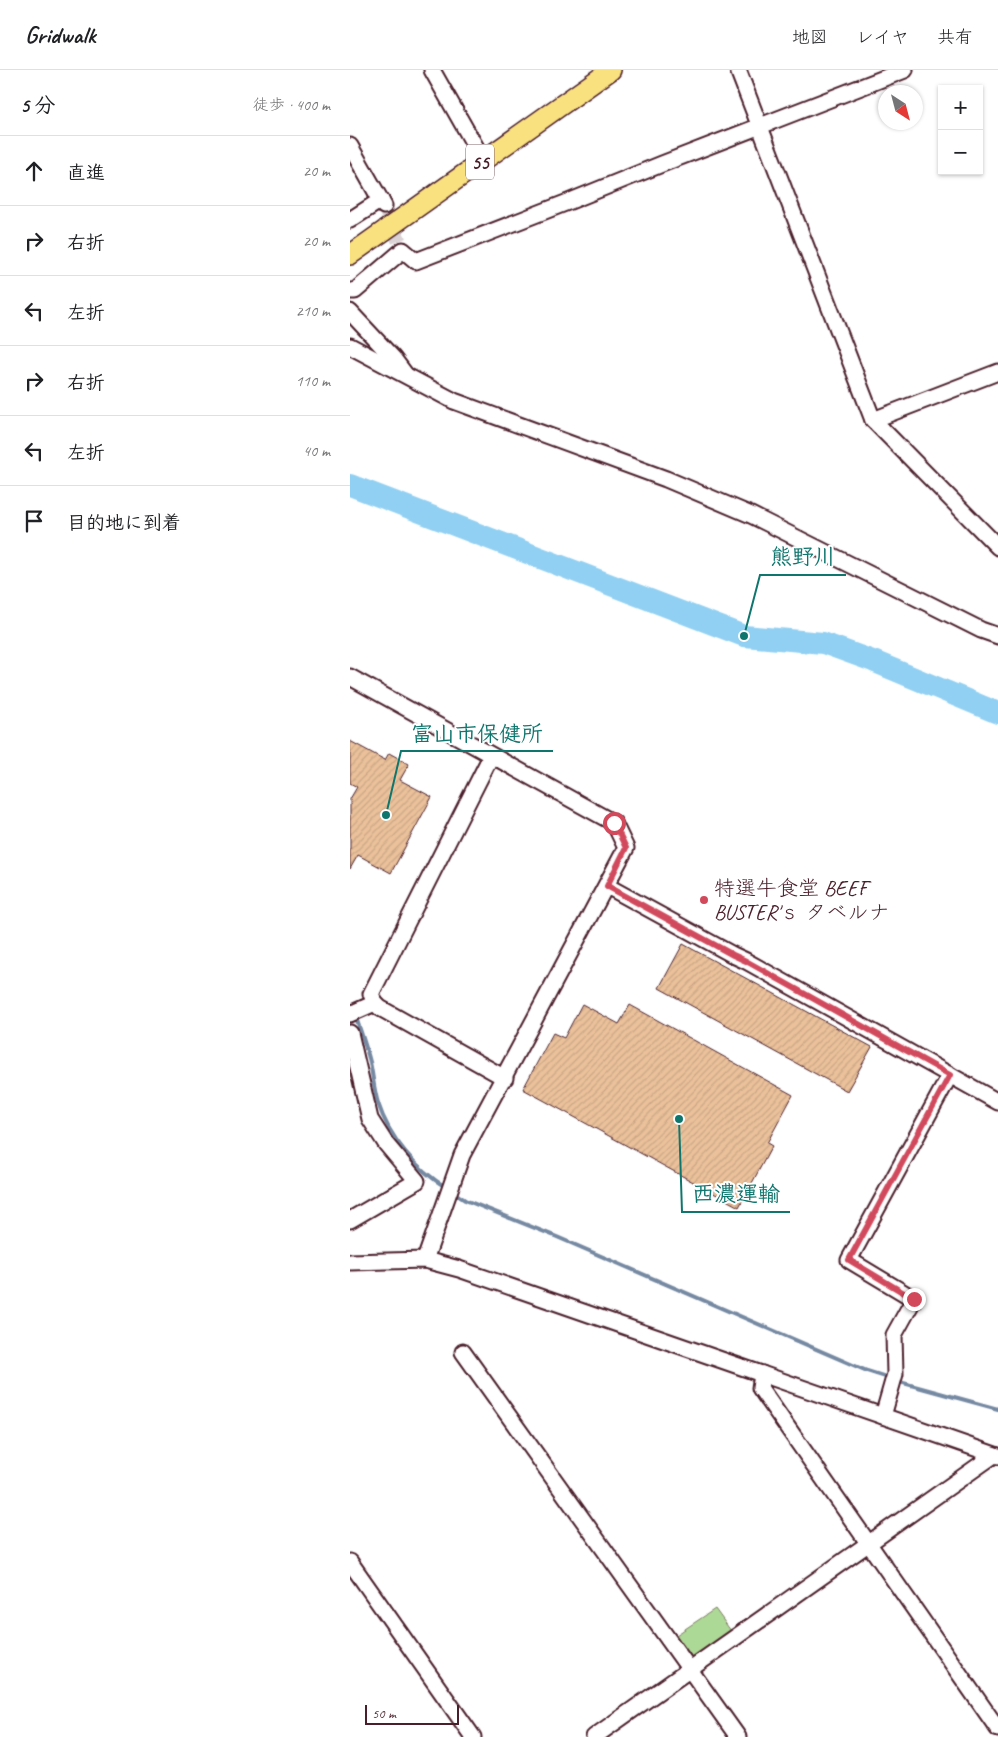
<!DOCTYPE html>
<html lang="ja">
<head>
<meta charset="utf-8">
<style>
  body { margin:0; font-family:Caveat,"Klee One",sans-serif; background:#f2f2f2; color:#202124 }
  .controls { position:absolute; right:15px; top:15px; display:grid; overflow:hidden; border-radius:0px; box-shadow:0 1px 4px #0004 }
  .controls button { width:45px; height:45px; display:grid; place-items:center; padding:0; border:0; border-bottom:1px solid #e0e0e0; background:#fff; color:#202124; font:25px sans-serif }
  .compass { position:absolute; left:528px; top:15px; width:45px; height:45px; border-radius:50%; background:#fff; box-shadow:0 1px 4px #0004; rotate:144deg }
  .scale { position:absolute; left:15px; bottom:12px; width:94px; box-sizing:border-box; padding-left:5px; border:2px solid #4a1f2b; border-top:0; font-size:14px; line-height:18px; white-space:nowrap; color:#4a1f2b; -webkit-text-stroke:4px #fff; paint-order:stroke }
  .stop { position:absolute; width:15px; height:15px; margin:-11px; border:4px solid #d1495b; border-radius:50%; background:#fff }
  .stop.end { background:#d1495b; border-color:#fff; box-shadow:0 1px 5px #0008 }
  .list { margin:0; padding:0; list-style:none }
  h2 { display:flex; justify-content:space-between; align-items:center; height:65px; margin:0; padding:0 20px; font-size:21px }
  h2 small { font-size:16px; font-weight:400; color:#757577 }
  .list li { display:grid; grid-template-columns:32px 1fr auto; gap:15px; align-items:center; box-sizing:border-box; height:70px; padding:0 20px; border-top:1px solid #e0e0e0 }
  .list b { display:block; font-size:19px; white-space:nowrap }
  .list em { font-size:16px; font-style:normal; color:#757577 }
  .icon { flex:none; width:28px; height:28px; fill:none; stroke:currentColor; stroke-width:2; stroke-linecap:round; stroke-linejoin:round }
  .map { position:relative; flex:none; width:648px; height:1667px; overflow:hidden }
  header { display:flex; align-items:center; gap:30px; box-sizing:border-box; height:70px; padding:0 25px; background:#fff; border-bottom:1px solid #e0e0e0 }
  header strong { font-size:24px }
  nav { display:flex; gap:28px; margin-inline-start:auto; font-size:18px }
  main { display:flex }
  aside { flex:1; background:#fff }
  .map>svg:first-child { display:block }
  .grass { fill:#add997; stroke:#7c7c61 }
  .lines { fill:none; stroke-linecap:round; stroke-linejoin:round }
  .stream { stroke:#7589a2; stroke-width:4 }
  .river { stroke:#91d0f2; stroke-width:22 }
  .building { fill:url(#building-hatch); stroke:#4a1f2b }
  .minor-tunnel { stroke:#dbd2d5; stroke-width:15; stroke-dasharray:15 8; stroke-linecap:butt }
  .minor-casing { stroke:#4a1f2b; stroke-width:19 }
  .major-casing { stroke:#4a1f2b; stroke-width:22 }
  .minor { stroke:#fff; stroke-width:15 }
  .major { stroke:#fae180; stroke-width:19 }
  .route { stroke:#d1495b; stroke-width:6 }
  .poi-dot { fill:#d1495b; stroke:#fff; stroke-width:2 }
  .labels { text-anchor:middle; stroke-width:4; stroke-linejoin:round; paint-order:stroke }
  .shield { fill:#fff; stroke:#80626b; stroke-width:1 }
  .shield-label { font-size:20px; font-weight:bold; fill:#4a1f2b }
  .poi-label { font-size:21px; fill:#4a1f2b; stroke:#fff; text-anchor:start }
  .leader { fill:none; stroke:#0f766e; stroke-width:2 }
  .callout-dot { fill:#0f766e; stroke:#fff; stroke-width:2 }
  .callout-label { font-size:22px; text-anchor:middle; font-weight:bold; fill:#0f766e; stroke:#fff; stroke-width:4; stroke-linejoin:round; paint-order:stroke }
</style>
</head>
<body>
<header>
<strong>Gridwalk</strong>
<nav><a>地図</a><a>レイヤ</a><a>共有</a></nav>
</header>
<main>
<aside>
<h2>5 分<small>徒歩 · 400 m</small></h2>
<ul class="list">
<li><svg class="icon" aria-label="ahead" viewBox="0 0 24 24"><path d="M12 20V5M6 11l6-6 6 6"/></svg><div><b>直進</b></div><em>20 m</em></li>
<li><svg class="icon" aria-label="right" viewBox="0 0 24 24"><path d="M7 20v-9h11M14 6l5 5-5 5"/></svg><div><b>右折</b></div><em>20 m</em></li>
<li><svg class="icon" aria-label="left" viewBox="0 0 24 24"><path d="M17 20v-9H6M10 6l-5 5 5 5"/></svg><div><b>左折</b></div><em>210 m</em></li>
<li><svg class="icon" aria-label="right" viewBox="0 0 24 24"><path d="M7 20v-9h11M14 6l5 5-5 5"/></svg><div><b>右折</b></div><em>110 m</em></li>
<li><svg class="icon" aria-label="left" viewBox="0 0 24 24"><path d="M17 20v-9H6M10 6l-5 5 5 5"/></svg><div><b>左折</b></div><em>40 m</em></li>
<li><svg class="icon" aria-label="arrive" viewBox="0 0 24 24"><path d="M6 21V4h12l-3 4 3 4H6"/></svg><div><b>目的地に到着</b></div></li>
</ul>
</aside>
<div class="map">
<svg width="648" height="1667" viewBox="0 0 648 1667">
  <defs>
    <pattern id="building-hatch" width="6" height="6" patternUnits="userSpaceOnUse" patternTransform="scale(1.25)"><rect width="6" height="6" fill="#eac19a"/><path d="M-1 1l2-2M0 6l6-6M5 7l2-2" fill="none" stroke="#caa585"/></pattern>
  </defs>
  <rect width="100%" height="100%" fill="#fff"/>
  <filter id="ink" filterUnits="userSpaceOnUse"><feTurbulence type="fractalNoise" baseFrequency=".02" numOctaves="2"/><feDisplacementMap in="SourceGraphic" scale="10" xChannelSelector="R" yChannelSelector="G"/><feConvolveMatrix kernelMatrix="1 2 1 2 8 2 1 2 1" color-interpolation-filters="sRGB"/></filter>
  <g filter="url(#ink)">
    <path class="grass" d="M365 1539 381 1561 340 1592 323 1567Z"/>
    <g class="lines">
      <g class="stream">
        <path d="M5 944C10 960 16 976 20 992 23 1006 24 1020 28 1033 39 1068 66 1099 97 1118"/>
        <path d="M103 1122 115 1130 207 1167 517 1301 539 1308"/>
        <path d="M546 1311 648 1339"/>
      </g>
      <path class="river" d="M0 415 394 566 473 573 523 591 648 643"/>
    </g>
    <g class="building">
      <path d="M0 671 35 690 39 683 59 694 50 710 82 727 41 803 8 785 0 799V729L7 717 0 713Z"/>
      <path d="M333 874 522 977 497 1021 309 918Z"/>
      <path d="M232 934 269 954 280 935 443 1025 417 1073 422 1076 389 1137 173 1019 203 963 214 968Z"/>
    </g>
    <g class="lines">
      <path class="minor-tunnel" d="M34 136 53 180"/>
      <g class="minor-casing">
        <g id="minor">
          <path d="M82 0 133 90"/>
          <path d="M388 0 523 350 648 477"/>
          <path d="M0 76 34 136"/>
          <path d="M0 150 31 130"/>
          <path d="M0 221H5L53 180 66 191 218 132 312 94 555 0"/>
          <path d="M0 242 43 288 55 304"/>
          <path d="M0 276 104 331 316 409 401 445 631 560 648 566"/>
          <path d="M523 350 648 302"/>
          <path d="M0 607 264 753 276 778 112 1085 75 1190"/>
          <path d="M141 686 21 924 25 933 30 938 155 1008"/>
          <path d="M257 816 383 885 396 891 648 1032"/>
          <path d="M0 944 25 933"/>
          <path d="M0 963 20 1049 36 1074 67 1111 0 1150"/>
          <path d="M0 1192 75 1190 109 1199 648 1386"/>
          <path d="M113 1282 388 1667"/>
          <path d="M412 1304 410 1318 648 1659"/>
          <path d="M533 1346 545 1304 544 1265 564 1229 499 1190 600 1005"/>
          <path d="M0 1492 123 1667"/>
          <path d="M244 1667 644 1385"/>
        </g>
      </g>
      <g class="major-casing">
        <path id="major" d="M0 185 261 0"/>
      </g>
      <use href="#minor" class="minor"/>
      <use href="#major" class="major"/>
    </g>
  </g>
  <g class="lines" filter="url(#ink)">
    <path class="route" d="M264 753 276 778 257 816 383 885 396 891 600 1005 499 1190 564 1229"/>
  </g>
  <circle class="poi-dot" cx="354" cy="830" r="5"/>
  <g class="labels">
    <rect class="shield" x="116" y="74.5" width="28" height="35" rx="4"/>
    <g class="shield-label">
      <text x="130" y="99">55</text>
    </g>
    <g class="poi-label">
      <text x="364" y="825">特選牛食堂 BEEF<tspan x="364" dy="24">BUSTER'ｓ タベルナ</tspan></text>
    </g>
  </g>
  <path class="leader" d="M394 566L410 505H496M36 745L51 681H203M329 1049L332 1142H440"/>
  <g class="callout-dot">
    <circle cx="394" cy="566" r="5"/>
    <circle cx="36" cy="745" r="5"/>
    <circle cx="329" cy="1049" r="5"/>
  </g>
  <g class="callout-label">
    <text x="453" y="494">熊野川</text>
    <text x="127" y="671">富山市保健所</text>
    <text x="386" y="1131">西濃運輸</text>
  </g>
</svg>
<div class="controls">
<button>+</button>
<button>−</button>
</div>
<svg class="compass" viewBox="-18 -18 36 36"><path d="M0-13l5 13h-10z" fill="#e53935"/><path d="M0 13l5-13h-10z" fill="#757577"/></svg>
<div class="scale">50 m</div>
<div class="stop" style="left:264px;top:753px"></div>
<div class="stop end" style="left:564px;top:1229px"></div>
</div>
</main>
</body>
</html>
